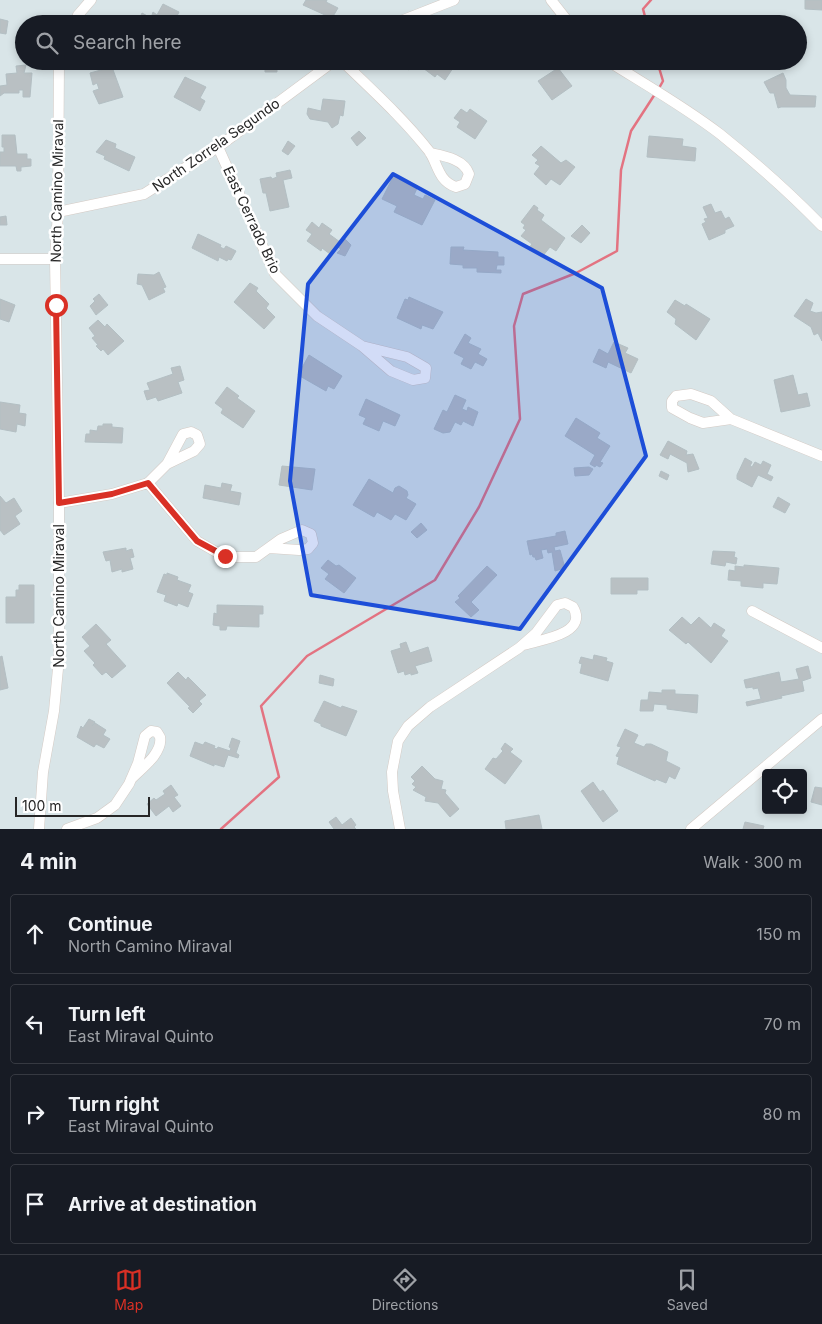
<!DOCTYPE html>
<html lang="en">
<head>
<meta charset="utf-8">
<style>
  body { margin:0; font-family:Inter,sans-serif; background:#242831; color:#f1f3f6 }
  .controls { position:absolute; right:15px; bottom:15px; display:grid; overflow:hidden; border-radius:5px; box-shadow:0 2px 8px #0003 }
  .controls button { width:45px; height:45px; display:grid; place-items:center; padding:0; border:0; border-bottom:1px solid #363941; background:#171b24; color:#f1f3f6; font:25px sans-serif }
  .scale { position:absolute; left:15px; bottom:12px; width:135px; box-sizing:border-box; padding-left:5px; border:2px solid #262626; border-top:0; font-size:14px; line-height:18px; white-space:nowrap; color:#262626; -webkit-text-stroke:4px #fff; paint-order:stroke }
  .stop { position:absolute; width:15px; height:15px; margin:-11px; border:4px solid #d93025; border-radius:50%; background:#fff }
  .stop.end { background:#d93025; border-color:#fff; box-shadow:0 1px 5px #0008 }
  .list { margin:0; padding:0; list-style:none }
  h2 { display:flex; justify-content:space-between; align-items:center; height:65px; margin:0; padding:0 20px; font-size:21px }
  h2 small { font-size:16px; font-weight:400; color:#9ea1a6 }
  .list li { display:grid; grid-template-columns:32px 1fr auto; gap:15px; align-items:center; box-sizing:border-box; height:80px; margin:0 10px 10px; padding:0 10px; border:1px solid #363941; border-radius:5px }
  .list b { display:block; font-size:19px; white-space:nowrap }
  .list p { margin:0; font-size:16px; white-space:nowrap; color:#9ea1a6 }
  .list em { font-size:16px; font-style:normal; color:#9ea1a6 }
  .icon { flex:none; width:28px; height:28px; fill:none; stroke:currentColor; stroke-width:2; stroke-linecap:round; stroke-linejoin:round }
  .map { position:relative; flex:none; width:822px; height:829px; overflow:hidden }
  .search { position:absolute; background:#171b24; box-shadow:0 2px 8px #0003; left:15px; right:15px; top:15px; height:55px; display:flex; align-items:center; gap:12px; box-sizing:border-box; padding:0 18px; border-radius:28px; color:#9ea1a6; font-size:19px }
  .sheet { height:425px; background:#171b24 }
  nav { display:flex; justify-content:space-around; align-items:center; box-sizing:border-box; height:70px; border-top:1px solid #363941; background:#171b24; font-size:14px; color:#9ea1a6 }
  nav a { display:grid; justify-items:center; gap:2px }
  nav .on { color:#d93025 }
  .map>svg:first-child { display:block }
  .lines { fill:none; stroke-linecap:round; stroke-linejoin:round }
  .stream { stroke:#e37381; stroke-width:2.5 }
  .building { fill:#b9c0c3; stroke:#b3bfc3 }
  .minor-casing { stroke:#d4cac4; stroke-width:11 }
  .minor { stroke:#fff; stroke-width:10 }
  .route { stroke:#d93025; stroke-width:6 }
  .marked { fill:#1d4ed8; fill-opacity:0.2; stroke:#1d4ed8; stroke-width:4; stroke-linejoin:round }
  .labels { text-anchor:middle; stroke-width:5; stroke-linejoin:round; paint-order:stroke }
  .street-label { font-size:14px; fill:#262626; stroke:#fff }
</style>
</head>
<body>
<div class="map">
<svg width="822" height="829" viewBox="0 0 822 829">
  <rect width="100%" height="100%" fill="#d9e5e8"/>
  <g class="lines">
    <g class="stream">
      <path d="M647 24 643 9 651 0"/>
      <path d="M657 61 663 81 658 90"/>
      <path d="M221 829 279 777 261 706 307 656 435 580 479 507 520 419 514 326 523 294 576 273 617 251 621 170 631 131 655 94"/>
    </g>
  </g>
  <g class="building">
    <path d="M306 0H327L326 2 338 8 332 18 339 22 338 24H331L323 19 325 15 303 5Z"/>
    <path d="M805 0H822V10L805 9Z"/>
    <path d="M163 4 179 12 173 24H141L138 22 142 13 151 18 153 12 157 15Z"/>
    <path d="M498 18 505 22 508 18 519 24H495Z"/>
    <path d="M0 19 8 21 6 34 0 33Z"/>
    <path d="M246 61H277V72H265V68H245Z"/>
    <path d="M396 61H450L455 65 445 80 437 74 435 77 415 62 409 70Z"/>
    <path d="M26 65 24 73H32L30 97H23V90H19V93H4L0 96V86L7 85 6 74 17 73 16 66Z"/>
    <path d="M112 67 123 97 99 104 93 91 99 89 97 83 93 85 90 73Z"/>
    <path d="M558 68 572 86 552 100 538 81Z"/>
    <path d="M783 73 786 80V88L790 95 816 96 815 107H781L778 108 774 93H770L764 82Z"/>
    <path d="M185 77 206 87 200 98 205 101 200 111 174 97Z"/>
    <path d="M323 99 345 101 343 116 340 115 338 124 332 128 328 122 310 119 307 114 308 108 321 111Z"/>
    <path d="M461 109 467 113 470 109 487 121 475 139 457 127 460 122 454 118Z"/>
    <path d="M359 131 366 138 357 146 351 138Z"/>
    <path d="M2 135H15L17 154H27V159H31V166L21 167V171H17L16 166H0V152H4V147H2Z"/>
    <path d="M649 136 683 139 682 146 696 148 695 161 647 157Z"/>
    <path d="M106 140 116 144 115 148 135 157 129 171 104 159 105 156 96 152Z"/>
    <path d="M288 141 295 146 288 155 282 151Z"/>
    <path d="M541 146 561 163 566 160 575 167 560 185 551 179 546 185 534 174 540 166 535 163 538 160 532 155Z"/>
    <path d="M290 170 292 178 283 180 289 207 270 211 266 193H263L260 179 271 177 272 179 277 177 276 173Z"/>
    <path d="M394 175 418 186 414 195 423 199 425 195 435 200 422 225 394 212 397 206 382 199Z"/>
    <path d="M711 204 715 213 721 211 725 219 729 217 734 226 725 230V233L709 240 702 224 706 222 704 219 708 218 703 207Z"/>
    <path d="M534 205 538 208 537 210 544 215 541 220 565 238 556 251 550 247 542 257 529 248 532 244 521 236 526 230 523 228 525 225 521 222Z"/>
    <path d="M6 216 7 225H0V217Z"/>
    <path d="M312 222 319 228 322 223 332 230 329 234 340 242 343 237 351 245 345 256 337 253 341 249 336 246 330 254 322 248 321 251 307 241 312 234 306 230Z"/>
    <path d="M582 225 590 233 581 243 571 236Z"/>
    <path d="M198 234 221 245 220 247 224 249 226 246 236 251 231 260 228 259 227 261 219 257 218 261 192 248Z"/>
    <path d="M451 247H464L463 250 498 252V257H504V265H497L496 270H501V273L477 272V268H463V265L450 264Z"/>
    <path d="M159 272 166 287 163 288 165 292 149 300 142 285 137 284 138 274 154 275Z"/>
    <path d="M250 283 258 288 256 291 269 304 266 308 275 317 264 329 234 302Z"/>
    <path d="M99 294 108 305 96 315 90 306 95 301 93 299Z"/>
    <path d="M409 297 443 312 433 329 422 325 421 329 397 318 405 299 408 300Z"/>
    <path d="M0 299 15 305 9 322 0 319Z"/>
    <path d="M806 299 813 303 810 311 816 313 822 312V341L818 333 814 335 811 327 794 316Z"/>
    <path d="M675 300 685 306 686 304 710 319 696 340 675 324 676 319 667 312Z"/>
    <path d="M98 320 105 327 107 324 124 341 108 355 103 349 101 351 96 346 98 345 92 338 95 336 89 328Z"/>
    <path d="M465 334 471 338 468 343 481 349 478 354 487 359 483 366 475 362 471 369 461 364 464 358 454 353Z"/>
    <path d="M614 342 628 348 625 353 638 359 631 373 608 362 606 368 593 362 599 349 608 354Z"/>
    <path d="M309 355 342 376 334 389 328 386 326 391 298 375Z"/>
    <path d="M180 366 184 380 178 382 182 393 158 401 156 397 147 400 144 391 150 390 147 383 173 374 171 368Z"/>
    <path d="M793 375 798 395 807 393 810 406 781 412 774 380Z"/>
    <path d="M227 387 239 396 237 398 255 411 243 428 221 413 223 409 215 403Z"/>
    <path d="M455 395 466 400 462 409 467 411 468 407 478 412 473 426 463 421 461 425 455 422 450 432 443 433 434 429 443 410 447 412Z"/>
    <path d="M366 399 400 415 395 426 383 421 379 431 363 424 366 418 359 415Z"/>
    <path d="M0 402 20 405 19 413 26 414 25 426 17 424 16 432 0 429Z"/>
    <path d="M576 418 600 433 597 438 610 446 600 462 603 463 600 467 596 465 595 467 590 464 595 455 565 436Z"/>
    <path d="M103 424H112V427L123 428 122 443 85 442 86 434H90V430L97 431 98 426H103Z"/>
    <path d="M668 441 687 451 686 455 693 454 699 469 688 472 687 463 670 454 668 459 660 455Z"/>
    <path d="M745 458 752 462 750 466 752 467 755 462 761 465 763 461 771 465 767 474 773 477 771 481 758 475 752 487 737 479V475Z"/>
    <path d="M282 466 315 469 312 490 279 485Z"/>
    <path d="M589 467 593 469 589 475 575 476 574 468Z"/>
    <path d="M661 471 669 475 667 480 659 476Z"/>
    <path d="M369 479 393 493 395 488 399 486 407 491 408 495 406 498 416 504 406 520 395 514 391 520 377 512 374 517 353 505Z"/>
    <path d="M222 483 232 485 230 491 241 493 239 505 203 498 205 485 221 488Z"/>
    <path d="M0 496 6 503 14 498 22 511 15 516 20 524 4 535 0 530Z"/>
    <path d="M778 497 790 504 785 513 773 507Z"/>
    <path d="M421 523 427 530 417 538 411 532Z"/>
    <path d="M565 531 568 544 554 547 555 551 560 550 565 568 555 571 552 552 548 553 547 549 541 550 543 558 536 560 535 557H533L532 554 530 555 527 541 556 536V533Z"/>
    <path d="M126 548V551L132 549 134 557 130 558 133 569 122 572V569L112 572 110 560 106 561 103 552Z"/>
    <path d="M713 551 735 552 734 557 737 558 736 564 726 562 725 566 711 564Z"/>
    <path d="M328 560 336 566 339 565 356 578 344 593 325 579 329 574 321 568Z"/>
    <path d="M744 565 779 568 777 584 763 583V588L741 586V581L728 580 729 570 735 571V566L744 567Z"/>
    <path d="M487 566 497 575 471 602 479 610 471 617 455 602 460 598 458 596Z"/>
    <path d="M167 573 178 577 177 580 191 585 188 592 193 594 188 607 178 603 177 606 164 601 166 595 157 592 164 574 167 575Z"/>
    <path d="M611 578H648V590H637V594H611Z"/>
    <path d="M19 585H34V623H6V597H16V590H19Z"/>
    <path d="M217 605 263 606V614H259V627L227 626 226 630H220V626L213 625 214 613 217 614Z"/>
    <path d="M682 617 691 625 699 617 711 628 714 623 725 630 721 636 728 641 711 663 688 642 686 644 669 630Z"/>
    <path d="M96 624 111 640 106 644 126 666 112 678 106 672 102 675 93 665 95 663 84 651 90 646 82 637Z"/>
    <path d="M406 642 410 653 428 647 432 661 415 666 418 673 411 675V673L405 675 404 671 398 673 391 651 401 648 400 644Z"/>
    <path d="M594 655 607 658 606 661 613 663 608 681 580 673 582 664 579 663 581 657 593 660Z"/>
    <path d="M2 656 8 688 0 690V657Z"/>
    <path d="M808 666 811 678 802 681 804 691 781 696 782 698 747 706 746 702 761 699 758 688 753 689V687L746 688 744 680 779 672 781 682 799 679 796 669Z"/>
    <path d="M178 672 186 680 188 677 206 695 199 701 202 704 193 713 188 708 190 707 167 683Z"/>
    <path d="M320 675 334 679 333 686 319 683Z"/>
    <path d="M662 690H675V694L698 695 697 713 667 709V705L654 704 653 711H640L641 700H648L649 692 662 693Z"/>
    <path d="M324 701 341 708 342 706 357 711 346 736 321 726V724L314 721Z"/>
    <path d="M89 719 95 722 92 726 95 723 106 730 103 735 110 739 104 748 96 744 94 747 77 737 81 726 83 728Z"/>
    <path d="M625 729 638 735 634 743 644 747 646 744H651L668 752 666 761 680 768 675 779 669 776 666 783 656 779 655 781 617 764 619 757 616 756 621 747 617 746Z"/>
    <path d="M232 738 240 741 236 753 239 755 238 758 228 755 224 767 214 764V766L190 756 195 742 203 745 205 742 215 746 214 748 217 749 218 747 230 751 231 748 229 747Z"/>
    <path d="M505 743 513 749 510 752 522 761 505 784 485 769 493 758 496 759 503 751 501 749Z"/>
    <path d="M422 766 435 779 443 781 441 789 446 790 445 793 459 809 450 817 438 803 425 801 426 797 413 790 416 787 412 784 415 781 411 777Z"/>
    <path d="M593 782 600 792 603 790 618 811 603 822 581 791Z"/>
    <path d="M171 785 178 795 174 797 181 806 173 812 169 806 156 816 147 804 154 798 156 800 165 794 163 791Z"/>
    <path d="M815 787 822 788V805L811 802Z"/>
    <path d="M539 815 542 829H506L505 821Z"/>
    <path d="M336 817 342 825 351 818 356 825 354 827 356 829H334L329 822Z"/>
    <path d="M745 822 764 826 763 829H743Z"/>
  </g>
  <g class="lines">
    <g class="minor-casing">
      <g id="minor">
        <path d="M551 0 570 24"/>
        <path d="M74 24 78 15 91 0"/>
        <path d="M393 24 454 0"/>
        <path d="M342 61C372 90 403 118 429 151 438 164 438 181 456 187L465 184 469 174C464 159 444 156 430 153"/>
        <path d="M608 61C646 85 685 107 720 134 756 163 790 193 822 226"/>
        <path d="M218 147 275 274 317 316 362 346 407 357 426 368 425 378 413 380 391 371 362 346"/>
        <path d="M58 212 144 194 218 147 334 61"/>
        <path d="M0 259H55"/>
        <path d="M731 419 703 423 690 418 672 408V401L676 396 691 394 711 401 731 419 822 456"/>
        <path d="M148 483 167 464 194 451 200 444 197 435 191 432 183 434 167 464"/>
        <path d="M59 503 112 494 148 483 197 541 225 557H256L281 539 302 530 311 534 313 543 308 549 299 550 269 548"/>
        <path d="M752 611 822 648"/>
        <path d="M39 829 43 772 54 711 59 658V503L55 259 58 212 59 61"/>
        <path d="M67 829 97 818 115 805 129 784 138 763 145 736 151 731 157 732 160 737C163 753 142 768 131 779"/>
        <path d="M400 829 393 791 392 772 398 741 408 726 430 707 519 648 536 633 557 605 565 603 573 607C589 634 540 640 523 645"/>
        <path d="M691 829 822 719"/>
      </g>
    </g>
    <use href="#minor" class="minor"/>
  </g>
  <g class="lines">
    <path class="route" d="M56 305 59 503 112 494 148 483 197 541 225 556"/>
  </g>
  <path class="marked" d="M393 174 602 288 646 456 520 629 311 595 290 481 308 284Z"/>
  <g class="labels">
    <g class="street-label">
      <text transform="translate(216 145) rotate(-35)" y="5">North Zorrela Segundo</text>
      <text transform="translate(57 191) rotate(-89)" y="5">North Camino Miraval</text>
      <text transform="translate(252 220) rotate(65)" y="5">East Cerrado Brio</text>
      <text transform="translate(59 596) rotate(-90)" y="5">North Camino Miraval</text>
    </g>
  </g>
</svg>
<div class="controls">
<button><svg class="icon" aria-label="locate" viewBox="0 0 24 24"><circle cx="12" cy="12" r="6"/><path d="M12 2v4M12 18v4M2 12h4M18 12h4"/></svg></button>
</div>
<div class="scale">100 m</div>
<div class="stop" style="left:56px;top:305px"></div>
<div class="stop end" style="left:225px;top:556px"></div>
<div class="search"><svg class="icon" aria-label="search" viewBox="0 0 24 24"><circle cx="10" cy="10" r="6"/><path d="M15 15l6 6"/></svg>Search here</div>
</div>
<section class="sheet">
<h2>4 min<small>Walk · 300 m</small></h2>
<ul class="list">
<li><svg class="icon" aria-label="ahead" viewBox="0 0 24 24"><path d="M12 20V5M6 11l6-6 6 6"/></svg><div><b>Continue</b><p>North Camino Miraval</p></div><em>150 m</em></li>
<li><svg class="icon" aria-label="left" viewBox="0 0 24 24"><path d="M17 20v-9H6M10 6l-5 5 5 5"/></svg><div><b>Turn left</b><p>East Miraval Quinto</p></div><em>70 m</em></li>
<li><svg class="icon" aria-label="right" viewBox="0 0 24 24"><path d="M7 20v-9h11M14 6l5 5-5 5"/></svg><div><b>Turn right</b><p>East Miraval Quinto</p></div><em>80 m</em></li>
<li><svg class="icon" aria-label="arrive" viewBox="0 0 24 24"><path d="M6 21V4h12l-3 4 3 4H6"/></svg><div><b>Arrive at destination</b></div></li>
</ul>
</section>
<nav>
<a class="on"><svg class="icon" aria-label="map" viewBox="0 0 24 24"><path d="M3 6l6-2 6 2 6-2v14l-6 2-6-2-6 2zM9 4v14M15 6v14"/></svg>Map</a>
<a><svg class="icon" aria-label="directions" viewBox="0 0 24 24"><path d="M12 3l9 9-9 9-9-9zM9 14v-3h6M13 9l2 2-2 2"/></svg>Directions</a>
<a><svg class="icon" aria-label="saved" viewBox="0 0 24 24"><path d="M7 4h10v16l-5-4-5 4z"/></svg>Saved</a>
</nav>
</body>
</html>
